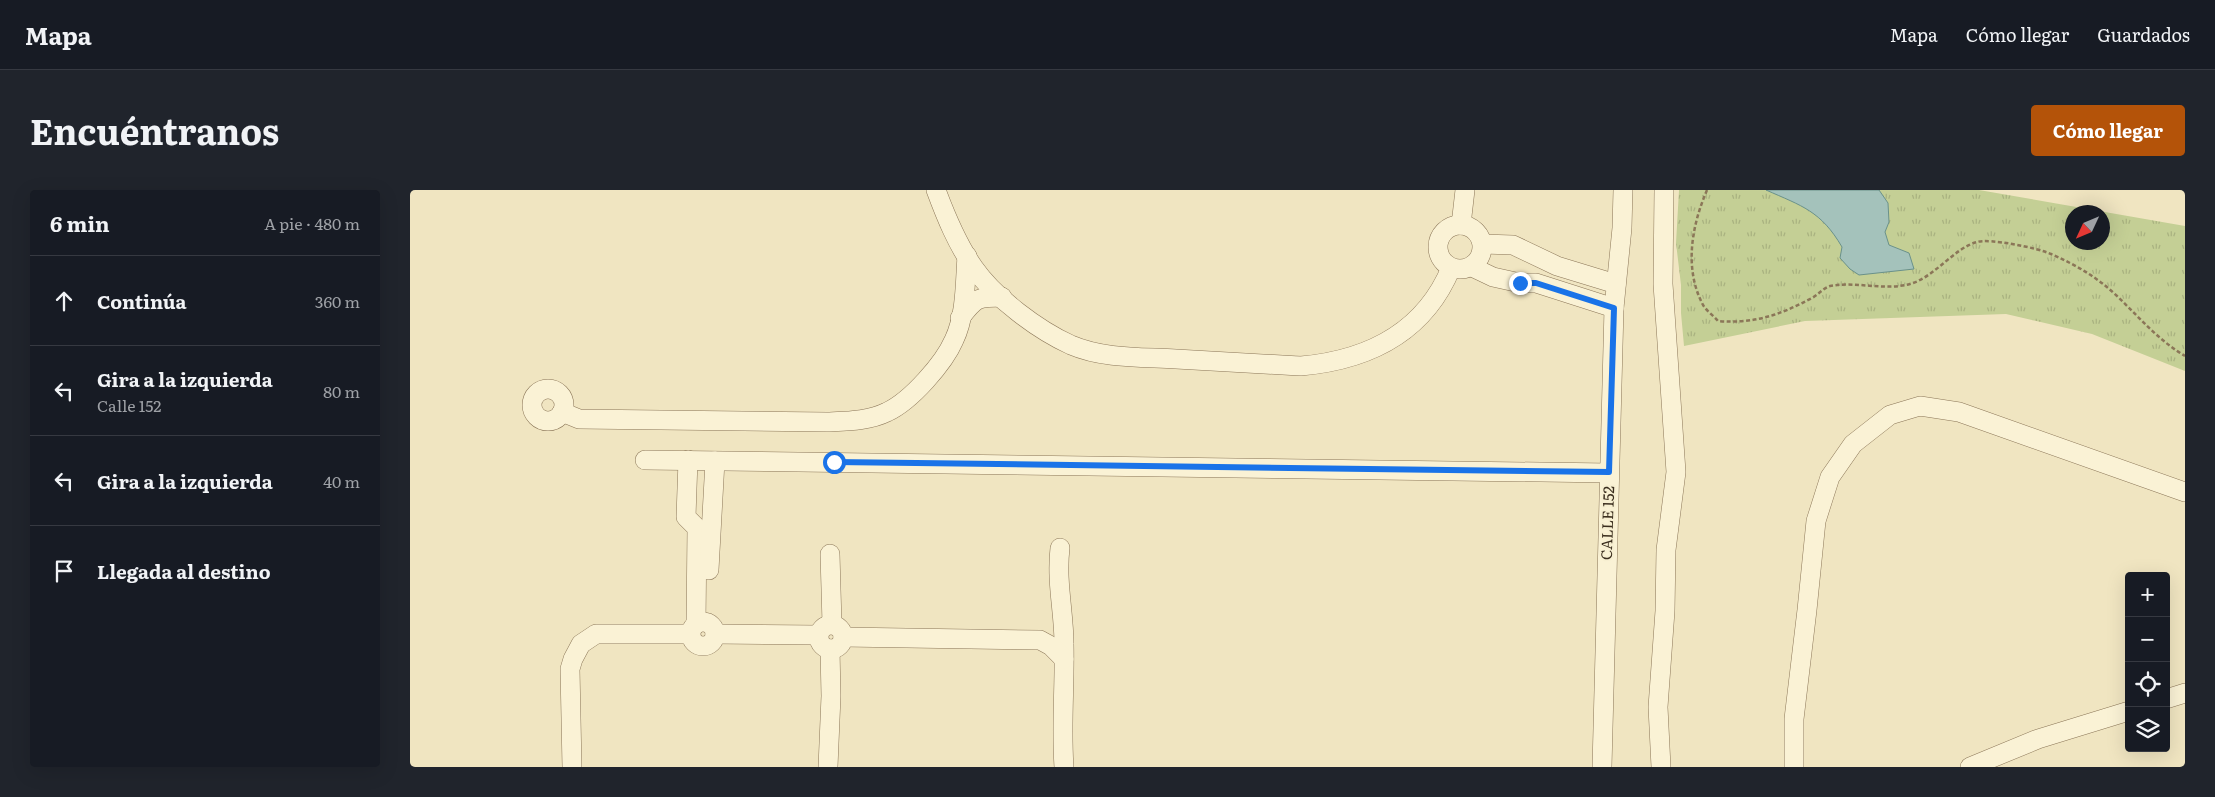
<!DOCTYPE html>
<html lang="es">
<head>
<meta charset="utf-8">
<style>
  body { margin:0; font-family:Literata,serif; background:#20242c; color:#f1f3f6 }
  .controls { position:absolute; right:15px; bottom:15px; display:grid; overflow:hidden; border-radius:5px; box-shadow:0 5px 20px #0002 }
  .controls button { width:45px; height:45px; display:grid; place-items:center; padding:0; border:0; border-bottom:1px solid #363941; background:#171b24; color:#f1f3f6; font:25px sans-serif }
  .compass { position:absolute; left:1655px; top:15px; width:45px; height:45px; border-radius:50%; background:#171b24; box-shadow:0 5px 20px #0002; rotate:226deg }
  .stop { position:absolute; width:15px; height:15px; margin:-11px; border:4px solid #1a73e8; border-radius:50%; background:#fff }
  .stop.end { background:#1a73e8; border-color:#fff; box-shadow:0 1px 5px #0008 }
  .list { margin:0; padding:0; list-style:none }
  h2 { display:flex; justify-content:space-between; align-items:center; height:65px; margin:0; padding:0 20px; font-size:21px }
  h2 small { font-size:16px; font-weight:400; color:#9ea1a6 }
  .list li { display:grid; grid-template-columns:32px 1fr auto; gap:15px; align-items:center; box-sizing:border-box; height:90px; padding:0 20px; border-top:1px solid #363941 }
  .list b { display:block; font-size:19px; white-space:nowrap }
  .list p { margin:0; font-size:16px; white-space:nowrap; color:#9ea1a6 }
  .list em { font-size:16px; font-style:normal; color:#9ea1a6 }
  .icon { flex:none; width:28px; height:28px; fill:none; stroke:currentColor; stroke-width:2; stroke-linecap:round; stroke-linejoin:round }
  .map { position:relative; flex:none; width:1775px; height:577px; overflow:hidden; border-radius:5px }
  header { display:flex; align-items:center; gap:30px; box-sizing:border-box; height:70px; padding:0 25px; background:#171b24; border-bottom:1px solid #363941 }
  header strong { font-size:24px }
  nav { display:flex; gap:28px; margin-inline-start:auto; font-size:18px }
  .intro { display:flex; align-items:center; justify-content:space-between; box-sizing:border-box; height:120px; padding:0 30px }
  h1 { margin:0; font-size:35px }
  .button { padding:12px 22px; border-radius:5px; background:#b45309; color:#fff; font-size:18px; font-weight:700 }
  main { display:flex; gap:30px; padding:0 30px }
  aside { flex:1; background:#171b24; border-radius:5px; box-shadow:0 5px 20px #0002 }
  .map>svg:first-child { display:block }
  .grass { fill:url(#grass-tufts); fill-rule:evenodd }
  .water { fill:#a4c2bb; stroke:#6a918a }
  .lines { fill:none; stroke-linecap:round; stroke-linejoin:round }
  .minor-casing { stroke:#8b7658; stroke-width:20 }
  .path { stroke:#8b7658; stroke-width:2.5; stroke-dasharray:4 2.5; stroke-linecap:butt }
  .minor { stroke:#faf2d5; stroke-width:19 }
  .route { stroke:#1a73e8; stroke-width:6 }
  .labels { text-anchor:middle; stroke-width:4; stroke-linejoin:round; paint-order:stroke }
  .street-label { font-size:15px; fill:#3a2d1d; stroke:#f7efd1 }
</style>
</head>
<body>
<header>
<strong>Mapa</strong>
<nav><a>Mapa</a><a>Cómo llegar</a><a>Guardados</a></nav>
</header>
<div class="intro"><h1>Encuéntranos</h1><a class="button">Cómo llegar</a></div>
<main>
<aside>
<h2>6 min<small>A pie · 480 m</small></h2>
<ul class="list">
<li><svg class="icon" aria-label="ahead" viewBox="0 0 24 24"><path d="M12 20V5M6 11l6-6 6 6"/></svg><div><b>Continúa</b></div><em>360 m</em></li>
<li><svg class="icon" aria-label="left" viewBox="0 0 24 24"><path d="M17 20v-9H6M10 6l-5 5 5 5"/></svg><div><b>Gira a la izquierda</b><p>Calle 152</p></div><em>80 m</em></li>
<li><svg class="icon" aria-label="left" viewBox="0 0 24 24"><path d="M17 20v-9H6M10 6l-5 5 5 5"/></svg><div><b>Gira a la izquierda</b></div><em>40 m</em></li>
<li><svg class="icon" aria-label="arrive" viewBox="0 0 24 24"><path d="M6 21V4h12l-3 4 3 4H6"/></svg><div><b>Llegada al destino</b></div></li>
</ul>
</aside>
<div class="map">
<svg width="1775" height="577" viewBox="0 0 1775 577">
  <defs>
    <pattern id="grass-tufts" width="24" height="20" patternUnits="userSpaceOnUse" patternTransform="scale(1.25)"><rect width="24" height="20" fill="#c4cf95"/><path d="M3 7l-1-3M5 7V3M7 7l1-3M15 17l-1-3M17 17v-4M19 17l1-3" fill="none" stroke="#a9b280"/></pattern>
  </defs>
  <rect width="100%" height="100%" fill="#f0e5c1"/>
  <path class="grass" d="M1269 0H1569L1775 36V181L1682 144 1596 124 1395 131 1274 156 1271 123V95L1266 53ZM1662 22H1692V52H1662Z"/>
  <path class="water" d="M1356 0H1469L1478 13 1479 32 1475 42 1479 55 1499 63 1504 79 1449 85 1440 79 1430 68 1432 57C1411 21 1392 16 1356 0Z"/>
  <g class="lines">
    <g class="minor-casing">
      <g id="minor">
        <path d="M526 0C536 27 547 54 564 78 585 108 628 140 661 155 694 169 731 167 766 169 807 171 849 174 891 176 958 170 1014 143 1041 78"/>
        <circle cx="1050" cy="57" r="22"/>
        <path d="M1051 35 1055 0"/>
        <path d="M1073 54 1103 55 1147 76 1206 94"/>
        <path d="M1062 77 1083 87 1110 93H1126L1204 118"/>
        <path d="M550 128C566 108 566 107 592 107"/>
        <circle cx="138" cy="215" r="16"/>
        <path d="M152 222 169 229 417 232C437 231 459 231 477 222 501 211 534 173 544 150 556 125 555 93 557 66"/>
        <path d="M235 270 1199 283"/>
        <path d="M278 270 276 327 287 338 286 434"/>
        <path d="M650 358C646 392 654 422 654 454 655 495 651 536 654 577"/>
        <path d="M420 364 422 434"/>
        <path d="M299 380 305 271"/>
        <circle cx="293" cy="444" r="12"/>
        <circle cx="421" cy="447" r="12"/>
        <path d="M305 444 408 445"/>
        <path d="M433 447 630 450 641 456 654 469"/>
        <path d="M1756 509 1775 503"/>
        <path d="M162 577 160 479 163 469 171 454 186 444H280"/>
        <path d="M418 577 421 506 420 459"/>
        <path d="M1192 577 1204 118 1212 38 1213 0"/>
        <path d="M1251 577 1248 517 1255 421 1256 360 1266 282 1253 94 1254 0"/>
        <path d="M1384 577V529L1397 420 1406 331 1420 287 1443 254 1480 225 1510 216 1549 222 1775 302"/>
        <path d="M1560 577 1628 549 1719 521"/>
      </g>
    </g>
    <path class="path" d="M1297 0C1282 35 1274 77 1292 113 1295 120 1303 125 1308 131 1344 134 1370 125 1402 108 1408 105 1413 98 1420 96 1446 91 1474 101 1500 94 1525 87 1544 58 1567 52 1579 48 1628 58 1641 64 1666 75 1687 87 1707 106 1729 127 1748 150 1775 166"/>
    <use href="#minor" class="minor"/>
  </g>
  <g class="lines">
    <path class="route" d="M424 272 1199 282 1204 118 1126 93H1110"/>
  </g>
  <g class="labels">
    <g class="street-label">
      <text transform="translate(1198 333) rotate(-88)" y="5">CALLE 152</text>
    </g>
  </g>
</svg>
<div class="controls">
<button>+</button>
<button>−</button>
<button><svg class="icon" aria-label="locate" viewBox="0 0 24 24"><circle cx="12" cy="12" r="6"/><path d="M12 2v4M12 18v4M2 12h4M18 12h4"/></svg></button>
<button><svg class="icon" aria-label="layers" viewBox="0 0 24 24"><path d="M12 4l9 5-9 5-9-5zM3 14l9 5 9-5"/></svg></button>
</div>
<svg class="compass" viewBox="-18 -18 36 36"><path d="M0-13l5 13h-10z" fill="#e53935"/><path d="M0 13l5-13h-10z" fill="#9ea1a6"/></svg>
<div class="stop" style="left:424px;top:272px"></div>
<div class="stop end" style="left:1110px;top:93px"></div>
</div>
</main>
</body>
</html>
